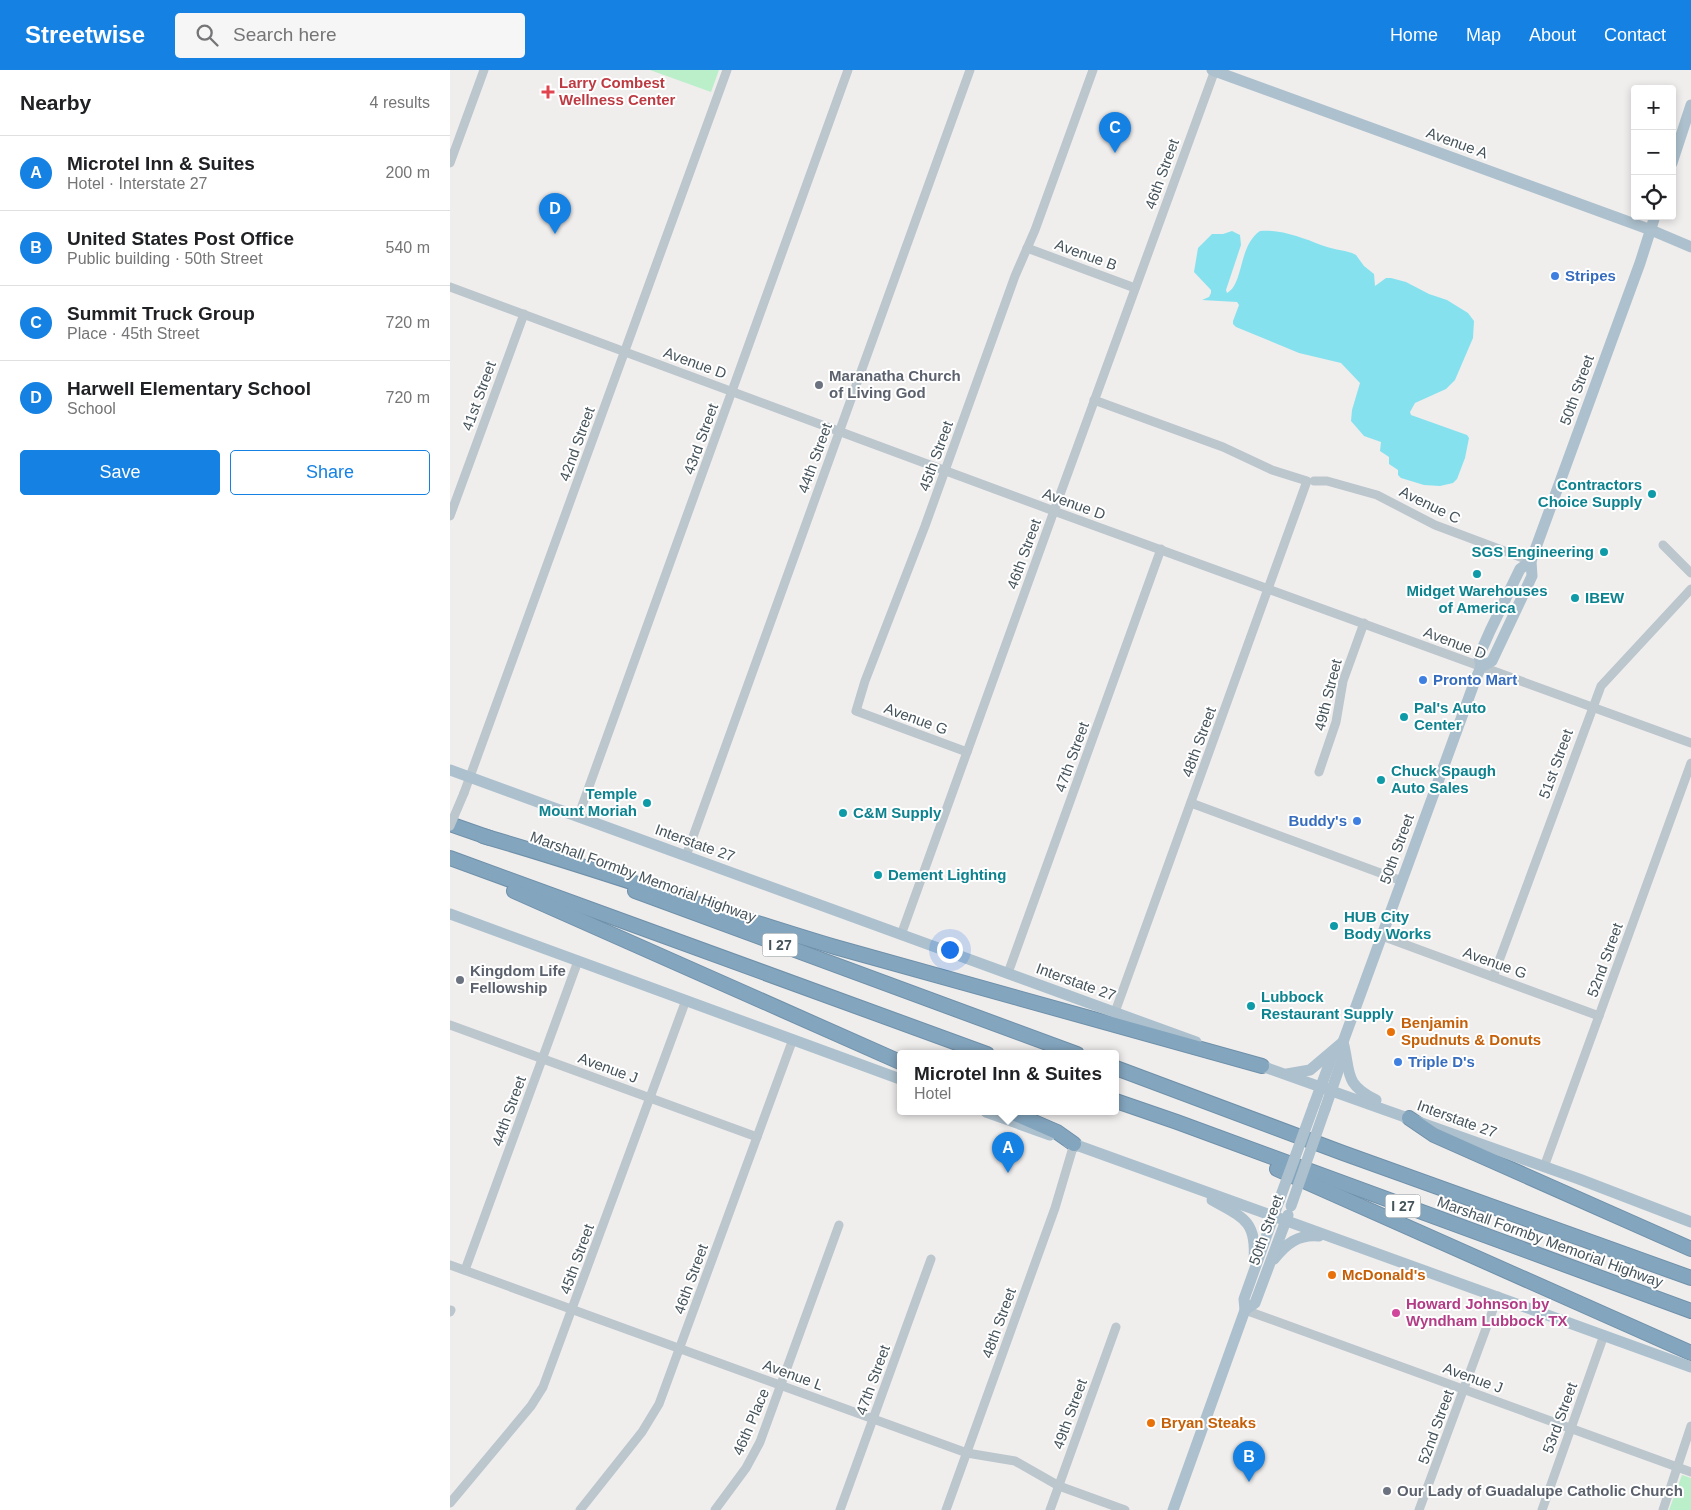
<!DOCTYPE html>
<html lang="en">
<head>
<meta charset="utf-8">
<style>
  body { margin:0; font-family:Helvetica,sans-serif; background:#f6f6f6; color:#202124 }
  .controls { position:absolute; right:15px; top:15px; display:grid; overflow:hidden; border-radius:5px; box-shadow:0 2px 8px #0003 }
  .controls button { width:45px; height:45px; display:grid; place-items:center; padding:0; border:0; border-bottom:1px solid #e0e0e0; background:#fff; color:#202124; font:25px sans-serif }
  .you { position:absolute; left:499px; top:879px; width:18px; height:18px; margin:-12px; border:4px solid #fff; border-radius:50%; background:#1a73e8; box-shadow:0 0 0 8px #1a73e833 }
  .badge { display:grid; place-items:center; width:32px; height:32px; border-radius:50%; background:#1581e2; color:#fff; font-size:16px; font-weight:700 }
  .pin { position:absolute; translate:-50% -41px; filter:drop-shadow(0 1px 2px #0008) }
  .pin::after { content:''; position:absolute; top:26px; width:18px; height:15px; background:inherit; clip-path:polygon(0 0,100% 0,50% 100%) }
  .popup { position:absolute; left:447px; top:980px; width:222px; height:65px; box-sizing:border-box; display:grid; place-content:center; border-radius:5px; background:#fff; filter:drop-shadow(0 1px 4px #0005); font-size:16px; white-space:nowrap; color:#757577 }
  .popup b { font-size:19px; color:#202124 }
  .popup::after { content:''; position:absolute; left:50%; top:100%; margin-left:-10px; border:10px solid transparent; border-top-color:#fff }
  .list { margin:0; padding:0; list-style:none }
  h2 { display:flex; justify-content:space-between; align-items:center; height:65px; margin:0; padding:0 20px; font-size:21px }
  h2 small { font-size:16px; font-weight:400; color:#757577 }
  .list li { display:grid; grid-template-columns:32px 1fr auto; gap:15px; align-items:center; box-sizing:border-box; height:75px; padding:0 20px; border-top:1px solid #e0e0e0 }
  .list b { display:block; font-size:19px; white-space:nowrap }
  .list p { margin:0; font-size:16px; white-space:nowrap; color:#757577 }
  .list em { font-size:16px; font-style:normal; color:#757577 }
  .actions { display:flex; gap:10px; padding:15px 20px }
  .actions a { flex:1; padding:11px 0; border:1px solid #1581e2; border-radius:5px; text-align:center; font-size:18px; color:#1581e2 }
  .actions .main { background:#1581e2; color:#fff }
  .icon { flex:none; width:28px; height:28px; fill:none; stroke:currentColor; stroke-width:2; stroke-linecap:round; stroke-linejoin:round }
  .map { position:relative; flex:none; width:1241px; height:1440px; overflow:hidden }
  header { display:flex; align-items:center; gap:30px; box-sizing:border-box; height:70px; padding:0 25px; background:#1581e2; color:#fff }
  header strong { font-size:24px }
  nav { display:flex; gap:28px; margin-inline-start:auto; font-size:18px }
  .search { width:350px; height:45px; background:#f6f6f6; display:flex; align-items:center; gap:12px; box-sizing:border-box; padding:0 18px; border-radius:5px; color:#757577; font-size:19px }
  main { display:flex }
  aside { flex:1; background:#fff }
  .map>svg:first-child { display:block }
  .green { fill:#baefca }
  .water { fill:#86e1ee }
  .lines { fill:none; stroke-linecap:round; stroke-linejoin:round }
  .highway-casing { stroke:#6f90a9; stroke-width:16 }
  .minor { stroke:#bbc6cd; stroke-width:9 }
  .major { stroke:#acc0cd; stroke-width:11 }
  .highway { stroke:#83a5be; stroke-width:14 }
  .minor-bridge { stroke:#bbc6cd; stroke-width:9 }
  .major-bridge { stroke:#acc0cd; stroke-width:11 }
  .health-dot { fill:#e0444e; stroke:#fff; stroke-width:2 }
  .shop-dot { fill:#3f7fe0; stroke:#fff; stroke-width:2 }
  .worship-dot { fill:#6b7280; stroke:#fff; stroke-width:2 }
  .culture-dot { fill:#0f9aa8; stroke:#fff; stroke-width:2 }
  .food-dot { fill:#e8710a; stroke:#fff; stroke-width:2 }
  .hotel-dot { fill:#d1479c; stroke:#fff; stroke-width:2 }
  .labels { text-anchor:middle; stroke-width:4; stroke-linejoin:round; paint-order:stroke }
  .shield { fill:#fff; stroke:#7d878c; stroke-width:1 }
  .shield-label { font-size:14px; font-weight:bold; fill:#45535b }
  .health-label { font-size:15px; font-weight:bold; fill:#be3a42; stroke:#fff; text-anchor:start }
  .street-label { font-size:15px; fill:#45535b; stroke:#fff }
  .shop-label { font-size:15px; font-weight:bold; fill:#366cbe; stroke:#fff; text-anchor:start }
  .worship-label { font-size:15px; font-weight:bold; fill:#5b616d; stroke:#fff; text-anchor:start }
  .culture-label { font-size:15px; font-weight:bold; fill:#0d838f; stroke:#fff; text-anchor:start }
  .food-label { font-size:15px; font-weight:bold; fill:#c56008; stroke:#fff; text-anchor:start }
  .hotel-label { font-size:15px; font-weight:bold; fill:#b23c85; stroke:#fff; text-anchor:start }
</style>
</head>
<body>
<header>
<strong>Streetwise</strong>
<div class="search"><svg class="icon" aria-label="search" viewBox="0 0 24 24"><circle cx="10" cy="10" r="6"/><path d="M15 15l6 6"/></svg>Search here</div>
<nav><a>Home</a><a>Map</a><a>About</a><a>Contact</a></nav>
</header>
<main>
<aside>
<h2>Nearby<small>4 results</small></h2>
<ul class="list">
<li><span class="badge">A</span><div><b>Microtel Inn &amp; Suites</b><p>Hotel · Interstate 27</p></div><em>200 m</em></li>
<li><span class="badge">B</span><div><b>United States Post Office</b><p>Public building · 50th Street</p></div><em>540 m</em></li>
<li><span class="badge">C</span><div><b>Summit Truck Group</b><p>Place · 45th Street</p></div><em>720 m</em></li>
<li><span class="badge">D</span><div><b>Harwell Elementary School</b><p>School</p></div><em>720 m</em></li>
</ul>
<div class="actions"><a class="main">Save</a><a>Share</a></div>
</aside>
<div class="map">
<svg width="1241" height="1440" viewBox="0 0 1241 1440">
  <rect width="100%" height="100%" fill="#f0eded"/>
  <g class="green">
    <path d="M200 0H269L261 22Z"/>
    <path d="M1232 1405 1241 1408V1440H1219Z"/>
  </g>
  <path class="water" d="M782 161 790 165 791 175 776 220 777 223C794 214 788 176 810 161 830 159 853 168 871 175 881 179 893 180 902 183L906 185 914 196 924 204 925 216 936 208H941L956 212 979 224 997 230 1018 243 1024 251 1023 268 1005 310 996 319 965 333 960 342 961 345 1017 365 1019 368 1015 388 1007 409 1003 413 990 416 974 415 951 408 948 405V400L939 394V387L930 381 931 372 914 366 901 351 902 340 910 313 891 293 849 283 786 257 783 254V251L789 235 787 232 752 230 759 227 761 223V220L744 202 748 178 762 164H773Z"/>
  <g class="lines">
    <g class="highway-casing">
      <g id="highway">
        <path d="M0 754 40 768"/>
        <path d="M33 766C152 800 267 842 385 877L812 996"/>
        <path d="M0 788 537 984"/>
        <path d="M64 821 450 992"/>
        <path d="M185 821 627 984"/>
        <path d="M666 998 893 1083 1241 1208"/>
        <path d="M666 1031 727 1052 1241 1241"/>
        <path d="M561 1042 607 1062 624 1074"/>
        <path d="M959 1048 984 1065 1241 1179"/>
        <path d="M827 1099 1241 1283"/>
      </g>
    </g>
    <g class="minor">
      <path d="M0 93 34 0"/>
      <path d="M577 178 685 218"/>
      <path d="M0 217 604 441 1241 673"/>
      <path d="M644 330 773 377 822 400 857 411 665 942"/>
      <path d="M864 411H877L927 425 985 455 1081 491"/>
      <path d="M0 446 74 244"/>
      <path d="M1213 475 1241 503"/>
      <path d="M517 682 406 641 415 611 475 456 565 206 585 160 643 0"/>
      <path d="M869 702 886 652 893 611 914 553"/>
      <path d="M14 723 277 0"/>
      <path d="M741 733 952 811"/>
      <path d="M128 747 398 0"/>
      <path d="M236 786 520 0"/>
      <path d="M451 865 604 441 765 0"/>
      <path d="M932 866 1149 946"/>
      <path d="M558 903 711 479"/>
      <path d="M1043 907 1151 616 1241 519"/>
      <path d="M0 955 307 1067"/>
      <path d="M1094 1097 1241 693"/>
      <path d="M0 1195 517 1383 565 1391 609 1416 675 1440"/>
      <path d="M15 1200 128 891"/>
      <path d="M795 1240 1241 1402"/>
      <path d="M0 1242 1 1240"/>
      <path d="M0 1433 81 1336 93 1317 236 930"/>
      <path d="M130 1440 192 1362 209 1334 343 969"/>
      <path d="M265 1440 296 1398 310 1372 389 1155"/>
      <path d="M390 1440 481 1189"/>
      <path d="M496 1440 605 1138 624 1074"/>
      <path d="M600 1440 666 1257"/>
      <path d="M969 1440 1048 1226"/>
      <path d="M1092 1440 1154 1265"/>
      <path d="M1213 1440 1241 1356"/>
    </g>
    <g class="major">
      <path d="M762 0 1201 160 1241 177"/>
      <path d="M1222 93 1241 35"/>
      <path d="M1031 597 1029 586 1040 561 1070 499 1081 491"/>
      <path d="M0 700 746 972"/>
      <path d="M0 844 450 1009"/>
      <path d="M806 994 1129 1109 1241 1152"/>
      <path d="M837 1004 860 1000 893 972"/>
      <path d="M926 1030C893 1014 901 1002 893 972L1026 608 1031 597 1042 591 1082 506 1081 491 1190 193 1205 146"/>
      <path d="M864 1035 884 981"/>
      <path d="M875 1039 894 984"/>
      <path d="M536 1042 600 1065"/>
      <path d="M618 1072 1241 1297"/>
      <path d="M762 1130C792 1147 807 1150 804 1190"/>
      <path d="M824 1189C836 1174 848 1164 869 1166"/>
      <path d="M795 1240 805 1233 838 1145"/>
      <path d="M723 1440 795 1240 794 1229 829 1131"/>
    </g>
    <use href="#highway" class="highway"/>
    <path class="minor-bridge" d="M0 756 14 723"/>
    <g class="major-bridge">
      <path d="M829 1131 864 1035"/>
      <path d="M841 1136 875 1039"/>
    </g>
  </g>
  <path class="health-dot" d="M95.5 14.5h5v5h5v5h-5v5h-5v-5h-5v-5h5z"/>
  <g class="shop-dot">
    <circle cx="1105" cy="206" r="5"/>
    <circle cx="973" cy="610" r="5"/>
    <circle cx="907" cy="751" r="5"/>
    <circle cx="948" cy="992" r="5"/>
  </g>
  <g class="worship-dot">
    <circle cx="369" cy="315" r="5"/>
    <circle cx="10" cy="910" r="5"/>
    <circle cx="937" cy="1421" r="5"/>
  </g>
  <g class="culture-dot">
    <circle cx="1202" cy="424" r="5"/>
    <circle cx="1154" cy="482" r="5"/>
    <circle cx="1027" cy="504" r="5"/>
    <circle cx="1125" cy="528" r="5"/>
    <circle cx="954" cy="647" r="5"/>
    <circle cx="931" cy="710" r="5"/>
    <circle cx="197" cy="733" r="5"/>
    <circle cx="393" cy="743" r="5"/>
    <circle cx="428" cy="805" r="5"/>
    <circle cx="884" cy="856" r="5"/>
    <circle cx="801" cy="936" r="5"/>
  </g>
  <g class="food-dot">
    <circle cx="941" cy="962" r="5"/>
    <circle cx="882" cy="1205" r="5"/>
    <circle cx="701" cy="1353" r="5"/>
  </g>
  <circle class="hotel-dot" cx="946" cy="1243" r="5"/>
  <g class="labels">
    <g class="shield">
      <rect x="312.5" y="863.5" width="35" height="23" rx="4"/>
      <rect x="935.5" y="1124.5" width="35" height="23" rx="4"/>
    </g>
    <g class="shield-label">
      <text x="330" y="880">I 27</text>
      <text x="953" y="1141">I 27</text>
    </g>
    <g class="health-label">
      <text x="109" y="18">Larry Combest<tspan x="109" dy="17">Wellness Center</tspan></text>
    </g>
    <g class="street-label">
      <text transform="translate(1007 73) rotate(20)" y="5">Avenue A</text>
      <text transform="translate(712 104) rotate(-70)" y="5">46th Street</text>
      <text transform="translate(636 185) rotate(20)" y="5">Avenue B</text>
      <text transform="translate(245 293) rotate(20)" y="5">Avenue D</text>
      <text transform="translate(1127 320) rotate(-70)" y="5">50th Street</text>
      <text transform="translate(29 326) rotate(-70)" y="5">41st Street</text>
      <text transform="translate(251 369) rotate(-70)" y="5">43rd Street</text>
      <text transform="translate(127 374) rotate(-70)" y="5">42nd Street</text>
      <text transform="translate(486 386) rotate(-70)" y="5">45th Street</text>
      <text transform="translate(365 388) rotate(-70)" y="5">44th Street</text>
      <text transform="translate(624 434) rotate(20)" y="5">Avenue D</text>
      <text transform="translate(980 435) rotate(26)" y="5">Avenue C</text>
      <text transform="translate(574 484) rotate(-70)" y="5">46th Street</text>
      <text transform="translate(1005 573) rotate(21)" y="5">Avenue D</text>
      <text transform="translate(878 625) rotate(-76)" y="5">49th Street</text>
      <text transform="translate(466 649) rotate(20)" y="5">Avenue G</text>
      <text transform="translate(749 672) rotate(-70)" y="5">48th Street</text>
      <text transform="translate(622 687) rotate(-70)" y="5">47th Street</text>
      <text transform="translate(1106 694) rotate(-70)" y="5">51st Street</text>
      <text transform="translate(245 773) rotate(20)" y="5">Interstate 27</text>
      <text transform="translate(947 779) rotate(-70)" y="5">50th Street</text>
      <text transform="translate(193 807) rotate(20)" y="5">Marshall Formby Memorial Highway</text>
      <text transform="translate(1155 890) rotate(-70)" y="5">52nd Street</text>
      <text transform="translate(1045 893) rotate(20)" y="5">Avenue G</text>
      <text transform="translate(626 912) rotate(20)" y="5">Interstate 27</text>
      <text transform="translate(158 998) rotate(20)" y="5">Avenue J</text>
      <text transform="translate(59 1041) rotate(-70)" y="5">44th Street</text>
      <text transform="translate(1007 1049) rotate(20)" y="5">Interstate 27</text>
      <text transform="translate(816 1160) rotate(-70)" y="5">50th Street</text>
      <text transform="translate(1100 1172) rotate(20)" y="5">Marshall Formby Memorial Highway</text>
      <text transform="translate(127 1189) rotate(-70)" y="5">45th Street</text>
      <text transform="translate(241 1209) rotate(-70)" y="5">46th Street</text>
      <text transform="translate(549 1253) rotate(-70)" y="5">48th Street</text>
      <text transform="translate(343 1305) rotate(20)" y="5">Avenue L</text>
      <text transform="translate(1023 1308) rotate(20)" y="5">Avenue J</text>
      <text transform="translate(423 1310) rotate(-70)" y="5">47th Street</text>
      <text transform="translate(620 1344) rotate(-70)" y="5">49th Street</text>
      <text transform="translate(1110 1348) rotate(-70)" y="5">53rd Street</text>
      <text transform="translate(301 1352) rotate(-67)" y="5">46th Place</text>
      <text transform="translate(986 1357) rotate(-70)" y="5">52nd Street</text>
    </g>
    <g class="shop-label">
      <text x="1115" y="211">Stripes</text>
      <text x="983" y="615">Pronto Mart</text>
      <text x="897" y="756" text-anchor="end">Buddy's</text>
      <text x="958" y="997">Triple D's</text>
    </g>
    <g class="worship-label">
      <text x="379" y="311">Maranatha Church<tspan x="379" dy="17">of Living God</tspan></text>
      <text x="20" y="906">Kingdom Life<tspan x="20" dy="17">Fellowship</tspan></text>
      <text x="947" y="1426">Our Lady of Guadalupe Catholic Church</text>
    </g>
    <g class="culture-label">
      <text x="1192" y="420" text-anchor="end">Contractors<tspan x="1192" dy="17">Choice Supply</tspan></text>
      <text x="1144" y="487" text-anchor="end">SGS Engineering</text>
      <text x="1027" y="526" text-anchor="middle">Midget Warehouses<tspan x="1027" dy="17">of America</tspan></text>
      <text x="1135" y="533">IBEW</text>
      <text x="964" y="643">Pal's Auto<tspan x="964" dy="17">Center</tspan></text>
      <text x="941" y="706">Chuck Spaugh<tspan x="941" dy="17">Auto Sales</tspan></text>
      <text x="187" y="729" text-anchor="end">Temple<tspan x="187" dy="17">Mount Moriah</tspan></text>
      <text x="403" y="748">C&amp;M Supply</text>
      <text x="438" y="810">Dement Lighting</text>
      <text x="894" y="852">HUB City<tspan x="894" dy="17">Body Works</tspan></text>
      <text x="811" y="932">Lubbock<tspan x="811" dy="17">Restaurant Supply</tspan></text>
    </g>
    <g class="food-label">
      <text x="951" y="958">Benjamin<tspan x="951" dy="17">Spudnuts &amp; Donuts</tspan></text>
      <text x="892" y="1210">McDonald's</text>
      <text x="711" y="1358">Bryan Steaks</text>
    </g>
    <g class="hotel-label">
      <text x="956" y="1239">Howard Johnson by<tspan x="956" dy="17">Wyndham Lubbock TX</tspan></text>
    </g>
  </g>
</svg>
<div class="controls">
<button>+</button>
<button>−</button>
<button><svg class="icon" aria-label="locate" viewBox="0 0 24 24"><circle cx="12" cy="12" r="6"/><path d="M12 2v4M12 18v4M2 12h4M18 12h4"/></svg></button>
</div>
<div class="you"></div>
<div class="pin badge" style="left:558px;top:1103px">A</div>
<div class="popup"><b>Microtel Inn &amp; Suites</b>Hotel</div>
<div class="pin badge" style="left:799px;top:1412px">B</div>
<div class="pin badge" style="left:665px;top:83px">C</div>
<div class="pin badge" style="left:105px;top:164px">D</div>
</div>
</main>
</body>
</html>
